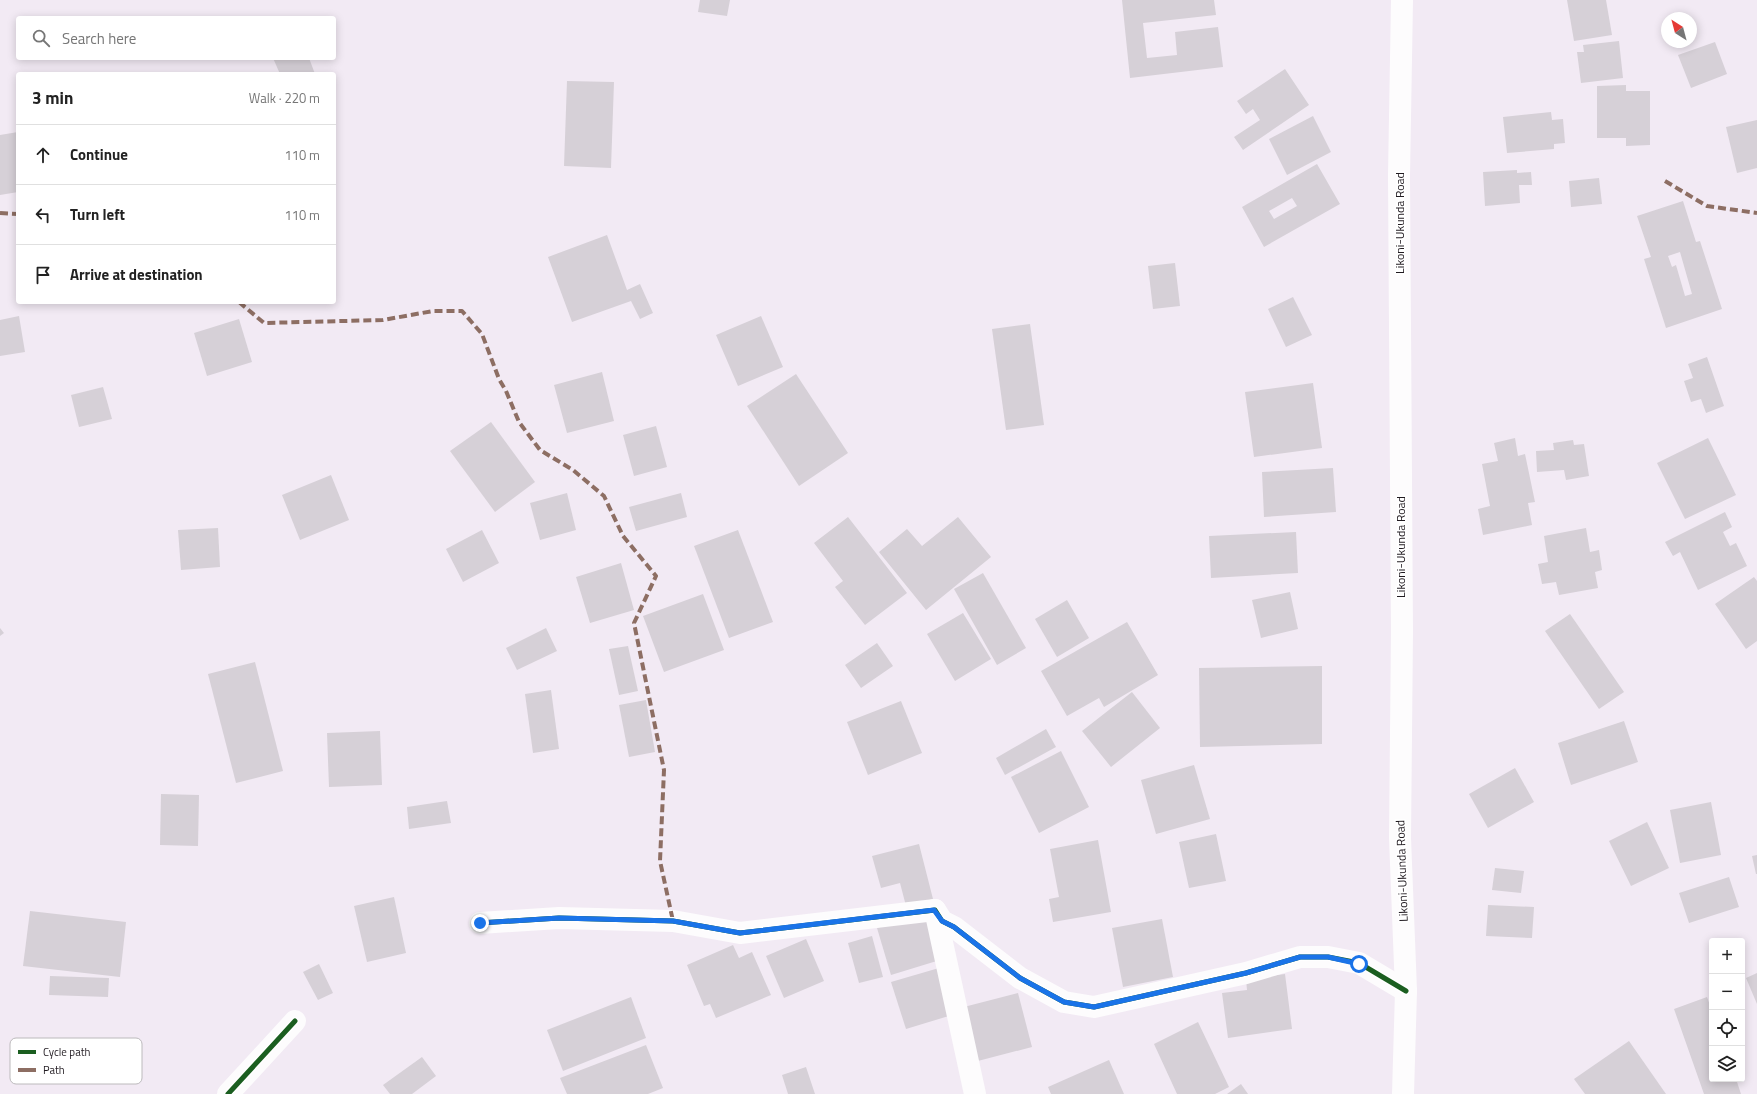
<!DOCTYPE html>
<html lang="en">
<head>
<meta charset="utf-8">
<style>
  body { margin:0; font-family:"Titillium Web",sans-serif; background:#f2f2f2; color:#222 }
  .controls { position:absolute; right:12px; bottom:12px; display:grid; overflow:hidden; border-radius:4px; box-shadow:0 2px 10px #0003 }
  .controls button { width:36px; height:36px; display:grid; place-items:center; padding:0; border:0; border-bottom:1px solid #e0e0e0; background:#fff; color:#222; font:20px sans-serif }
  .compass { position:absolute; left:1661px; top:12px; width:36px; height:36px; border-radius:50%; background:#fff; box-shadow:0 2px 10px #0003; rotate:324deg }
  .stop { position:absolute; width:12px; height:12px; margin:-9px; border:3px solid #1a73e8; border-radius:50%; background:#fff }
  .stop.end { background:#1a73e8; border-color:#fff; box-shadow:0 1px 4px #0008 }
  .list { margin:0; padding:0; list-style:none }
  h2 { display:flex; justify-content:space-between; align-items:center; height:52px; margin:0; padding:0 16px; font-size:17px }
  h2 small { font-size:13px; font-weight:400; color:#767676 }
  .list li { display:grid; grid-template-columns:26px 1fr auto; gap:12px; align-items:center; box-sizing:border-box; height:60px; padding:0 16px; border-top:1px solid #e0e0e0 }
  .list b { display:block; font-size:15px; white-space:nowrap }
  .list em { font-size:13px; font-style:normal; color:#767676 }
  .icon { flex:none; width:22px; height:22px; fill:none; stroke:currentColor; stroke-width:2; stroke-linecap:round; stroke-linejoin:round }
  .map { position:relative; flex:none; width:1757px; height:1094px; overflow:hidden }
  .search { position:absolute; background:#fff; box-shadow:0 2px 10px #0003; left:16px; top:16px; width:320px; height:44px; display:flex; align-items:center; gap:10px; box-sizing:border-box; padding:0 14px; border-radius:4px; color:#767676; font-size:15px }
  .panel { position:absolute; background:#fff; box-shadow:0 2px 10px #0003; left:16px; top:72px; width:320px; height:232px; border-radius:4px }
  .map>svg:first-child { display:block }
  .building { fill:#d6d0d7; fill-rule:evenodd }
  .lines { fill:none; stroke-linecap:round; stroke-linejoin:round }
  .minor { stroke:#fdfcfd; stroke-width:22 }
  .highway { stroke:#fdfcfd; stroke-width:22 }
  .quiet { stroke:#8d6e63; stroke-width:4; stroke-dasharray:8 4; stroke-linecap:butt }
  .cycleway-casing { stroke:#fff; stroke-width:8 }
  .cycleway { stroke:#1b5e20; stroke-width:5 }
  .route { stroke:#1a73e8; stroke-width:5 }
  .labels { text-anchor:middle; stroke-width:3.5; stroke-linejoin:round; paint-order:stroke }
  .street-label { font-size:12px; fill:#201a20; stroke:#fff }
  .key { fill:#fff; stroke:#bcbabc; stroke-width:1 }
  .key-label { font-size:11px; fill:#201a20 }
</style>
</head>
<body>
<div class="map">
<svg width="1757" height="1094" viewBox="0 0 1757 1094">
  <rect width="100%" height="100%" fill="#f2eaf4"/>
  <g class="building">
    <path d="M700 0H730L727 16 698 12Z"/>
    <path d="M1122 0H1214L1216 15 1143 23 1147 58 1177 55 1175 32 1218 27 1223 67 1130 78Z"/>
    <path d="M1567 0H1606L1612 35 1574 41Z"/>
    <path d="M1619 41 1623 78 1581 83 1577 52H1584L1583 45Z"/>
    <path d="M1715 42 1727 74 1691 88 1678 55Z"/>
    <path d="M273 58H309L315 74H280Z"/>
    <path d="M1285 69 1309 105 1243 150 1234 137 1260 120 1253 109 1246 114 1237 101Z"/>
    <path d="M567 81 614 82 611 168 564 166Z"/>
    <path d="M1626 85V91H1650V145L1626 146V138H1597V86Z"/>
    <path d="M1551 112 1552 120 1563 119 1565 143 1554 144V149L1507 153 1503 117Z"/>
    <path d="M1313 116 1331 152 1287 175 1269 139Z"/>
    <path d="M1757 120V168L1737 173 1726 127Z"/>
    <path d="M18 132V192L0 195V135Z"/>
    <path d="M1317 164 1340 204 1264 247 1242 207ZM1292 198 1297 206 1274 219 1269 211Z"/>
    <path d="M1517 170V173L1531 172 1532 185H1519L1520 203 1485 206 1483 172Z"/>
    <path d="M1599 178 1602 204 1571 207 1569 181Z"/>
    <path d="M1683 201 1696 242 1700 241 1722 309 1666 328 1644 259 1651 257 1637 216ZM1680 252 1692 294 1685 296 1676 265 1672 267 1668 256Z"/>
    <path d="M607 235 627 290 640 284 653 313 640 319 631 301 572 322 548 257Z"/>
    <path d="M1175 263 1180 306 1153 309 1148 266Z"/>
    <path d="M1293 297 1312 335 1286 347 1268 309Z"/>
    <path d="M19 316 25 352 0 356V320Z"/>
    <path d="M761 316 783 367 738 386 716 335Z"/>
    <path d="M239 319 252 362 207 376 194 333Z"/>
    <path d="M1030 324 1044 425 1006 430 992 329Z"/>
    <path d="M1707 357 1724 406 1706 413 1701 399 1691 402 1684 381 1693 378 1688 364Z"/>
    <path d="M602 372 614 421 567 433 554 385Z"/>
    <path d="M796 374 848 453 799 486 747 406Z"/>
    <path d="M1313 383 1322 448 1254 457 1245 392Z"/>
    <path d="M103 387 112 419 79 427 71 395Z"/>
    <path d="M491 422 535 482 495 512 450 451Z"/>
    <path d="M656 426 667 467 634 476 623 435Z"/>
    <path d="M1515 438 1518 456 1525 454 1535 502 1528 503 1532 525 1483 535 1478 509 1490 506 1482 464 1498 461 1494 443Z"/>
    <path d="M1708 438 1736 495 1685 519 1657 463Z"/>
    <path d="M1573 440 1574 445 1584 444 1589 476 1566 480 1564 470 1537 472 1536 451 1554 450 1553 443Z"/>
    <path d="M1333 468 1336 512 1264 517 1262 472Z"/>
    <path d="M331 475 349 520 300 540 282 495Z"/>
    <path d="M567 493 576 530 540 540 530 503Z"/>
    <path d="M681 493 687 517 636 531 629 507Z"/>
    <path d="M1725 512 1732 527 1723 532 1730 546 1736 543 1747 566 1698 590 1680 552 1673 556 1665 542Z"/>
    <path d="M848 517 907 593 865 625 835 587 843 581 814 543Z"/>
    <path d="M958 517 991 557 926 610 879 552 907 529 922 546Z"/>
    <path d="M218 528 220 567 181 570 178 530Z"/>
    <path d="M1586 528 1590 552 1599 550 1602 570 1595 572 1598 588 1559 595 1556 582 1542 584 1538 564 1548 562 1544 536Z"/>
    <path d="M482 530 499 563 463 582 446 549Z"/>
    <path d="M738 530 773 622 729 638 694 546Z"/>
    <path d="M1296 532 1298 573 1211 578 1209 536Z"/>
    <path d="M621 563 634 610 590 623 576 577Z"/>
    <path d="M983 573 1026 648 997 665 954 589Z"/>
    <path d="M1754 577 1757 581V641L1746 649 1715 604Z"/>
    <path d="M1290 592 1298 629 1261 638 1252 600Z"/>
    <path d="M703 594 724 650 664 672 643 616Z"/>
    <path d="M1067 600 1089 638 1057 657 1035 619Z"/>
    <path d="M963 613 991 659 955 681 927 634Z"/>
    <path d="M1570 614 1624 692 1599 709 1545 631Z"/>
    <path d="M1127 622 1158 675 1104 707 1099 698 1067 716 1041 671Z"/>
    <path d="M0 628 4 633 0 636Z"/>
    <path d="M546 628 557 651 517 670 506 648Z"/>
    <path d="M877 643 893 666 861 688 845 665Z"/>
    <path d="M628 646 638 691 619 695 609 649Z"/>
    <path d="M255 662 283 771 236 783 208 674Z"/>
    <path d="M1322 666V744L1200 747 1199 668Z"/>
    <path d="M551 690 559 749 533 753 525 694Z"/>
    <path d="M1132 692 1160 728 1111 767 1082 731Z"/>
    <path d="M646 700 655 752 629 757 619 705Z"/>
    <path d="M901 701 922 753 868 775 847 722Z"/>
    <path d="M1624 721 1638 762 1571 785 1558 743Z"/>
    <path d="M1046 729 1056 747 1005 775 996 758Z"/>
    <path d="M380 731 382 785 329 787 327 733Z"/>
    <path d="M1061 751 1089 807 1039 833 1011 777Z"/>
    <path d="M1194 765 1210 819 1156 834 1141 780Z"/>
    <path d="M1515 768 1534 802 1488 828 1469 794Z"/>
    <path d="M161 794 199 795 198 846 160 845Z"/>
    <path d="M447 801 451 823 409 829 407 807Z"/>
    <path d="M1711 802 1721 855 1680 863 1670 810Z"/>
    <path d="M1647 822 1669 868 1631 886 1609 841Z"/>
    <path d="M1216 834 1226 881 1189 888 1179 842Z"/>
    <path d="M1098 840 1111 912 1053 922 1049 899 1059 897 1050 849Z"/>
    <path d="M919 844 933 899 906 906 900 883 881 888 872 856Z"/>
    <path d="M1757 855V874H1756L1752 856Z"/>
    <path d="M1495 868 1524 871 1521 893 1492 890Z"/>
    <path d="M1729 877 1739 907 1689 923 1679 893Z"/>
    <path d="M394 897 406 953 367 962 354 906Z"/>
    <path d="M1488 905 1534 907 1532 938 1486 936Z"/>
    <path d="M30 911 126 922 120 977 23 966Z"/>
    <path d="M926 913 940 960 891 975 877 928Z"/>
    <path d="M1162 919 1173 977 1123 987 1112 928Z"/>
    <path d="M872 936 883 977 859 983 848 943Z"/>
    <path d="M806 939 824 981 784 998 766 956Z"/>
    <path d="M733 945 739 958 752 952 771 995 716 1018 710 1004 704 1006 687 965Z"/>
    <path d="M319 964 333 993 318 1000 303 972Z"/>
    <path d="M939 968 952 1015 906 1029 891 982Z"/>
    <path d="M1757 973V1004L1746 978Z"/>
    <path d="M1285 974 1292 1029 1228 1038 1222 993 1247 990 1246 979Z"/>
    <path d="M50 976 109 978 108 997 49 995Z"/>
    <path d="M1018 993 1032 1047 974 1062 960 1008Z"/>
    <path d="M631 997 646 1038 563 1071 547 1030Z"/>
    <path d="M1707 997 1712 1011V1079H1736L1741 1094H1704L1674 1009Z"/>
    <path d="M1198 1022 1229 1087 1215 1094H1177L1154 1044Z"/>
    <path d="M1629 1041 1666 1094H1585L1574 1079Z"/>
    <path d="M646 1045 663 1088 648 1094H567L560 1078Z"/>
    <path d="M422 1057 436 1076 412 1094H390L383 1085Z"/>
    <path d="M1109 1060 1124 1094H1051L1048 1087Z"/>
    <path d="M806 1067 815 1094H788L782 1075Z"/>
    <path d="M1241 1084 1248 1094H1227Z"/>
  </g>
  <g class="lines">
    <g class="minor">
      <path d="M935 910 975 1094"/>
      <path d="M480 923 559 918 673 921 740 933 935 910 942 921 954 927 1020 978 1064 1002 1094 1007 1246 973 1300 957H1328L1359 963 1406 991"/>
      <path d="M228 1094 295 1021"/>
    </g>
    <path class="highway" d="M1402 0 1399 176 1402 631 1400 838 1406 991 1403 1094"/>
    <g class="quiet">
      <path d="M1665 181 1707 206 1757 213"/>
      <path d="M0 213 18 214"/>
      <path d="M239 302 264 323 383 320 433 311H462L482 334 499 379 506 391 519 422 540 450 573 470 604 496 623 536 656 576 634 623 664 770 660 861 673 921"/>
    </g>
    <g class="cycleway-casing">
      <g id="cycleway">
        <path d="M480 923 559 918 673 921 740 933 935 910 942 921 954 927 1020 978 1064 1002 1094 1007 1246 973 1300 957H1328L1359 963 1406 991"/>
        <path d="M228 1094 295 1021"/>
      </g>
    </g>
    <use href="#cycleway" class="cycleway"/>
  </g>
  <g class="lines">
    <path class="route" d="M480 923 559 918 673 921 740 933 934 910 942 921 954 927 1020 978 1064 1002 1094 1007 1246 973 1300 957H1328L1359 964"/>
  </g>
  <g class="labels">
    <g class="street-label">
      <text transform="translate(1400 223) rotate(-90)" y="4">Likoni-Ukunda Road</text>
      <text transform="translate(1401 547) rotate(-90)" y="4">Likoni-Ukunda Road</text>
      <text transform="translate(1402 871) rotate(-92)" y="4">Likoni-Ukunda Road</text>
    </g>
  </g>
  <rect x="10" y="1038" width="132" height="46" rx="6" class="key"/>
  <rect x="18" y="1050" width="18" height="4" fill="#1b5e20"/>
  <rect x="18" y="1068" width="18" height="4" fill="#8d6e63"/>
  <g class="key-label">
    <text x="43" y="1056">Cycle path</text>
    <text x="43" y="1074">Path</text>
  </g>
</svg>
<div class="controls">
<button>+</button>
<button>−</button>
<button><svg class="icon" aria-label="locate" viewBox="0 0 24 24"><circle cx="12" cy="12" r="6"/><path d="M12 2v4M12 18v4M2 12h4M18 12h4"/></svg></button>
<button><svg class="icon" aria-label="layers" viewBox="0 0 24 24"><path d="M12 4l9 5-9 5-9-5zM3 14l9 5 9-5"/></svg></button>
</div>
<svg class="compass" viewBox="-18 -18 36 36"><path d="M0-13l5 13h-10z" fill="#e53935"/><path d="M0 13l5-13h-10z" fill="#767676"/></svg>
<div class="stop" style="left:1359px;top:964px"></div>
<div class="stop end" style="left:480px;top:923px"></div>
<div class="search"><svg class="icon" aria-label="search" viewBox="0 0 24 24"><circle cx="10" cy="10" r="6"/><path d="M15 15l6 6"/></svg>Search here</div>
<section class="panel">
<h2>3 min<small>Walk · 220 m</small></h2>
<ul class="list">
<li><svg class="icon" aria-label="ahead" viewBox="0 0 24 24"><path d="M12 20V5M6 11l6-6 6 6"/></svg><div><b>Continue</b></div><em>110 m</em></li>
<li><svg class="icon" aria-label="left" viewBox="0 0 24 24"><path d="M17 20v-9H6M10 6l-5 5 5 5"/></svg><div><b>Turn left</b></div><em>110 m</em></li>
<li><svg class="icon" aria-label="arrive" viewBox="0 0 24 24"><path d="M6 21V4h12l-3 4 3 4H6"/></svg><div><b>Arrive at destination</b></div></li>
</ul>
</section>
</div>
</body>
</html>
